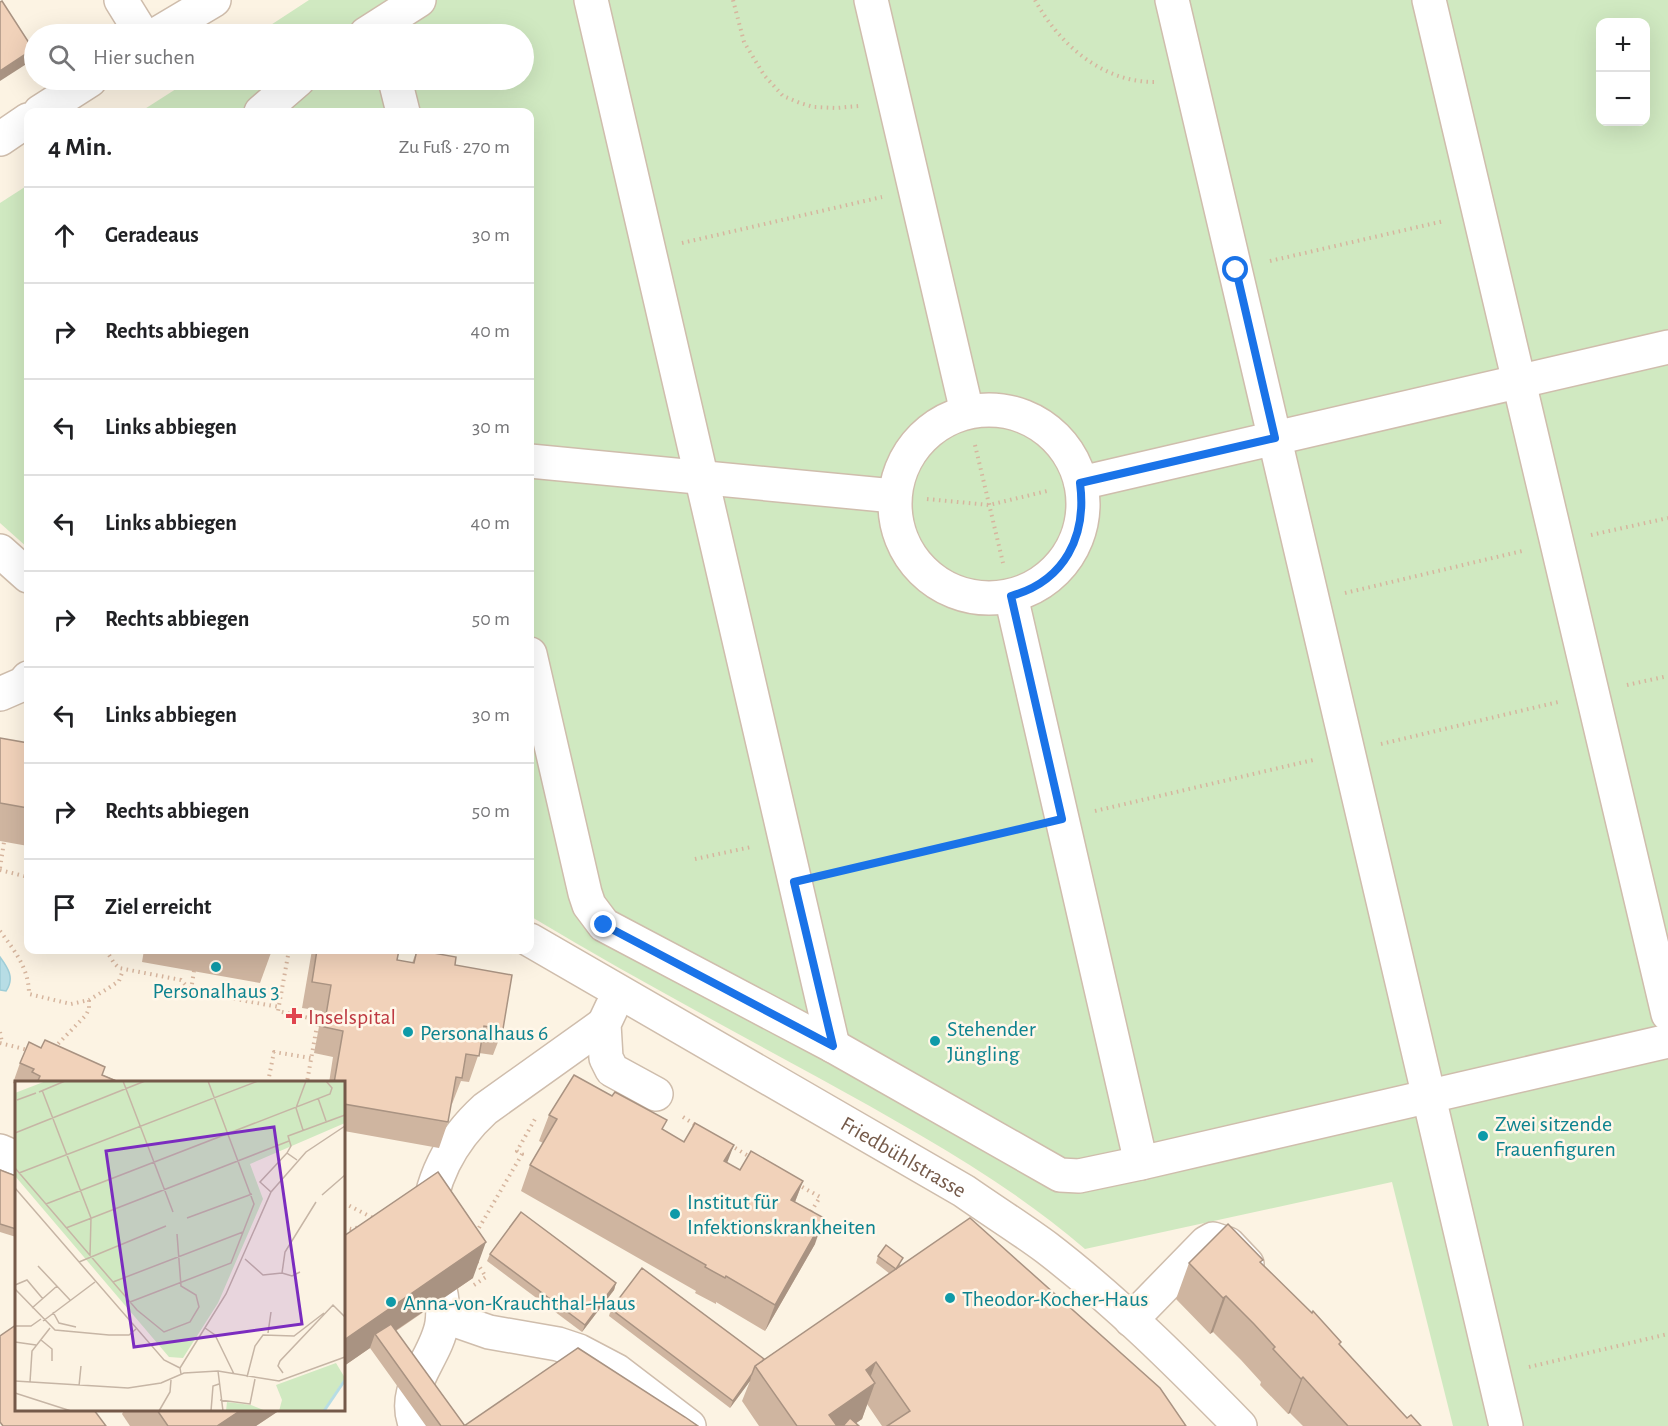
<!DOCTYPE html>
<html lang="de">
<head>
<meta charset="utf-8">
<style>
  body { margin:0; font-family:"Alegreya Sans",sans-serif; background:#f6f6f6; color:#202124 }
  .controls { position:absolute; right:18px; top:18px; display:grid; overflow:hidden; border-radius:12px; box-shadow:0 6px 24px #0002 }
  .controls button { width:54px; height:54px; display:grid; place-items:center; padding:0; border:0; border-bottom:2px solid #e0e0e0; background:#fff; color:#202124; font:30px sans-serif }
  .stop { position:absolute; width:18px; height:18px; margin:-14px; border:4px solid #1a73e8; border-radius:50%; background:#fff }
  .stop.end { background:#1a73e8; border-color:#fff; box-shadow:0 2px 6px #0008 }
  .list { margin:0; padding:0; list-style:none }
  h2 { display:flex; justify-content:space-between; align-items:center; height:78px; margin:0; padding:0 24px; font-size:26px }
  h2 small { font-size:20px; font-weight:400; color:#757577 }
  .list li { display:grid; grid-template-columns:39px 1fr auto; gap:18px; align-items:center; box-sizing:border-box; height:96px; padding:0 24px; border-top:2px solid #e0e0e0 }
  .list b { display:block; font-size:22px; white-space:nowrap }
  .list em { font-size:20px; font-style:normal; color:#757577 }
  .icon { flex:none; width:33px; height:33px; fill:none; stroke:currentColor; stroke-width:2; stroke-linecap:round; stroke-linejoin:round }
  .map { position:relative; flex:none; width:1668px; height:1426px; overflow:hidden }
  .search { position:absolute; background:#fff; box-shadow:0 6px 24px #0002; left:24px; top:24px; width:510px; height:66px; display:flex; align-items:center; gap:15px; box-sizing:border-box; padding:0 21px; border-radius:33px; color:#757577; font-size:22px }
  .panel { position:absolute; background:#fff; box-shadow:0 6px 24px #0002; left:24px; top:108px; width:510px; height:846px; border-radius:12px }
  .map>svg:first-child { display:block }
  .green { fill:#d0e9c1; fill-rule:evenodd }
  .water { fill:#b7dde5; stroke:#9ecdd7; stroke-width:1.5 }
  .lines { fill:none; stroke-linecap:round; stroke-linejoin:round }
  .minor-casing { stroke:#cfbdac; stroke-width:36 }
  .path { stroke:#d6b59e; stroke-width:4; stroke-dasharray:1.5 4.5; stroke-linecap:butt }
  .minor { stroke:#fff; stroke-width:33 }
  .wall { fill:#cfb5a0 }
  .shaded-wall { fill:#a99382 }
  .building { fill:#f1d2ba; stroke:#a99382; stroke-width:1.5 }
  .route { stroke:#1a73e8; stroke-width:8 }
  .culture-dot { fill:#0f9aa8; stroke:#fff7e9; stroke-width:2 }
  .health-dot { fill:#e0444e; stroke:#fff7e9; stroke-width:2 }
  .labels { text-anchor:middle; stroke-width:5; stroke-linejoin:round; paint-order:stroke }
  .culture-label { font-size:22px; fill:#0d838f; stroke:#fff7e9; text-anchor:start }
  .health-label { font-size:22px; fill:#be3a42; stroke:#fff7e9; text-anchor:start }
  .street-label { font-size:22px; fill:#745949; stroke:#fff7e9 }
  .inset-river { fill:none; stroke:#b7dde5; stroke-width:3 }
  .inset-road { fill:none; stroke:#c6b5a5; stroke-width:1.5 }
  .view { fill:#7b2cbf; fill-opacity:0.15; stroke:#7b2cbf; stroke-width:3 }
  .inset-edge { fill:none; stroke:#745949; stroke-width:3 }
</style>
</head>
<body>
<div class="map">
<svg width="1668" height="1426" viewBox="0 0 1668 1426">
  <rect width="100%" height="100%" fill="#fcf3e3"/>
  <g class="green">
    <path d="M309 0H1668V1426H1453L1392 1182 1085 1249C1005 1180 911 1129 819 1078 722 1025 625 973 530 916V112H140L190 80H524V34H257ZM1600 22H1646V122H1600Z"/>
    <path d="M28 185V548L0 523V203Z"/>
  </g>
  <path class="water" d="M0 957C8 968 15 978 6 991L0 990Z"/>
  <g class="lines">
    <g class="minor-casing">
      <g id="minor">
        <path d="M121 0 142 34"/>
        <path d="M591 0 833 1046"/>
        <path d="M871 0 967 412"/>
        <path d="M1172 0 1506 1426"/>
        <path d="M1429 0 1668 1014"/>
        <path d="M157 34 214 0"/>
        <path d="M366 34 419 0"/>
        <path d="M395 80 403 112"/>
        <path d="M40 112 90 80"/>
        <path d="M261 112 298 80"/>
        <path d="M0 139 28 120"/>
        <circle cx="989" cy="504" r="94"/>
        <path d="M530 461 894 496"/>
        <path d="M1081 483 1668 347"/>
        <path d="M0 551 28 576"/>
        <path d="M1011 596 1141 1163"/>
        <path d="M530 654 585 893 589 905 604 925 833 1046 1060 1175 1079 1176 1141 1163 1668 1041"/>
        <path d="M0 694 23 684 28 678"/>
        <path id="s1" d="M530 940 964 1191C991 1210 1020 1228 1047 1248 1116 1301 1179 1364 1240 1426"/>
        <path d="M612 1007 604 1024 606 1058 612 1070 656 1094"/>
        <path d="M0 1151 16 1158"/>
        <path d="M443 1316 489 1332 558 1344 579 1351 617 1371 689 1426"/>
        <path d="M1131 1320 1206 1243 1213 1239 1228 1244 1247 1264"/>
        <path d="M416 1426C399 1388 437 1358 442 1323 446 1297 435 1276 429 1252 427 1244 428 1236 428 1229 428 1182 451 1140 485 1109L604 1024"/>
      </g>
    </g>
    <g class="path">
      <path d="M733 0 744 42 764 75 783 96 800 103 814 107 836 108 859 106"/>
      <path d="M1035 0C1059 44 1102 82 1154 82"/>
      <path d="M682 243 882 197"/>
      <path d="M1270 261 1444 221"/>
      <path d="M975 445 1003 563"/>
      <path d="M927 499 989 505 1047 491"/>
      <path d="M1591 535 1668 518"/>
      <path d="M1345 593 1522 551"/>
      <path d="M1627 685 1668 676"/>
      <path d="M1381 744 1558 702"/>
      <path d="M1095 811 1313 760"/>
      <path d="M695 859 751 847"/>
      <path d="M0 868 4 842"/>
      <path d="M0 870 28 877"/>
      <path d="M829 873 1029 826"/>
      <path d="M0 931C15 951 29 969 29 994L71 1004 89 1000 107 989 119 981 123 970"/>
      <path d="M106 950 114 963 119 968 181 980 191 991 279 1007"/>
      <path d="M289 950 278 1011 318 1020 307 1082"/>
      <path d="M191 990 194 971"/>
      <path d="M0 1032 2 1043"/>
      <path d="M0 1043 28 1050"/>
      <path d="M54 1048 86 1015 89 1009V1000"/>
      <path d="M268 1082 274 1052 311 1058"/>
      <path d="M683 1117 697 1126"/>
      <path d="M730 1145 752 1158"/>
      <path d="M797 1184 820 1197 809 1215"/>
      <path d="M344 1203 375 1219"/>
      <path d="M344 1227 351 1229 360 1227"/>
      <path d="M476 1233 518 1161 522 1154 517 1151 535 1119"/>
      <path d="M474 1285 486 1277 475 1260"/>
      <path d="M1529 1367 1668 1334"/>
    </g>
    <use href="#minor" class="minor"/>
  </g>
  <g class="wall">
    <path d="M0 738 28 743V846L0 841Z"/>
    <path d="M144 950H272L260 983 142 962Z"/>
    <path d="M312 950H399L397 960 412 963 417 950 455 965 503 1029 493 1055 479 1053 469 1082 461 1081 452 1104H451L448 1122 439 1148 344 1131V1083H329L333 1057 314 1053 322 1011 302 1008Z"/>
    <path d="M20 1063 103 1075 121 1082 16 1083V1084L13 1083Z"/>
    <path d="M549 1115 663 1130 684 1142 740 1170 803 1181 795 1202 815 1244 765 1331 716 1302V1304L695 1293 696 1291 521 1191 530 1165 543 1143 539 1141Z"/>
    <path d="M0 1170 16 1176V1237L0 1232Z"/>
    <path d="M344 1236 473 1278 396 1331 465 1426H698H426L370 1348 344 1366Z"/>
    <path d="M490 1254 616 1283 614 1290 582 1332 487 1261Z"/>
    <path d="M878 1256 901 1265 900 1267 1186 1426H882L867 1404 862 1419 856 1423 859 1426H759L742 1401 750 1381 730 1408 609 1316 611 1309 763 1360 890 1274 876 1263Z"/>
    <path d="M1189 1263H1261L1340 1345 1407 1418 1421 1426H1303L1290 1413 1288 1414 1260 1385 1261 1382 1241 1360 1213 1332 1210 1334 1176 1299Z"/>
    <path d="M124 1410H280L256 1426H130L122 1414Z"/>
  </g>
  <g class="shaded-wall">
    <path d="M33 49 28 63 0 81V71Z"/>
    <path d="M734 1145 724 1171V1161Z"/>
    <path d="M803 1181 793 1207 791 1200Z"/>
    <path d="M824 1218 815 1244 765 1331 775 1305Z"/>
    <path d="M486 1242 473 1278 380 1341 375 1334 370 1348 344 1366V1340Z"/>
    <path d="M616 1283 614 1290 582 1332 585 1325Z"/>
    <path d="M1226 1296 1213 1332 1210 1334 1223 1298Z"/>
    <path d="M876 1362 866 1389 875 1383 862 1419 852 1426H825L829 1415 866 1370Z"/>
    <path d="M752 1374 750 1381 730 1408 733 1401Z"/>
    <path d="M1303 1377 1290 1413 1288 1414 1301 1379Z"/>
    <path d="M241 1410H280L256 1426H217Z"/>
  </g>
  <g class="building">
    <path d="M2 1 33 49 0 71V2Z"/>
    <path d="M0 738 28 743V808L0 803Z"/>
    <path d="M317 950H399L397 960 414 963 417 950 456 957 455 965 512 975 503 1029 484 1026 479 1056 466 1054 462 1078 456 1077 448 1122 344 1104V1083H334L343 1031 324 1027 331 985 312 982Z"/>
    <path d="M45 1040 105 1067 102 1075 121 1083H37L40 1076 32 1072 34 1069 20 1063 29 1042 41 1048Z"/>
    <path d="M574 1075 612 1096 615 1092 667 1120 662 1129 684 1142 695 1123 734 1145 724 1161 740 1170 751 1151 803 1181 791 1200 824 1218 775 1305 726 1276 725 1278 705 1267 706 1265 530 1165 557 1119 549 1115Z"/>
    <path d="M0 1170 16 1176V1229L0 1224Z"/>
    <path d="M438 1172 486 1242 344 1340V1236Z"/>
    <path d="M521 1212 616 1283 585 1325 490 1254Z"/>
    <path d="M970 1218 1160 1388 1186 1426H887L910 1411 876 1362 866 1370 875 1383 829 1415 837 1426H797L755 1366Z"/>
    <path d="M1228 1224 1263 1260 1260 1262 1312 1313 1313 1311 1341 1342 1339 1344 1407 1418 1411 1415 1421 1426H1348L1303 1377 1301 1379 1273 1349 1275 1347 1254 1324 1226 1296 1223 1298 1189 1263Z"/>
    <path d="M886 1245 903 1258 896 1269 878 1256Z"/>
    <path d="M642 1268 764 1359 762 1361 755 1366 752 1374 733 1401 611 1309Z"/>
    <path d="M391 1324 465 1426H441L375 1334Z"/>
    <path d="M16 1325V1410H94L106 1426H3L0 1422V1336Z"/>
    <path d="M578 1348 685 1417 698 1426H464Z"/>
    <path d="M157 1410H241L217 1426H168Z"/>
    <path d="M850 1418 859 1426H843Z"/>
  </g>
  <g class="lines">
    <path class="route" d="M604 925 833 1046 794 882 1062 819 1011 596C1065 581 1087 536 1080 483L1275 438 1236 270"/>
  </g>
  <g class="culture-dot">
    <circle cx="216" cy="967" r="6"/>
    <circle cx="408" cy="1032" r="6"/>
    <circle cx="935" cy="1041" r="6"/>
    <circle cx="1483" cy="1136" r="6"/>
    <circle cx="675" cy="1214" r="6"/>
    <circle cx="950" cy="1298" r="6"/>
    <circle cx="391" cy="1302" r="6"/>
  </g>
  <path class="health-dot" d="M291 1007h6v6h6v6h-6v6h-6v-6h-6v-6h6z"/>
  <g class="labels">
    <g class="culture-label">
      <text x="216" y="998" text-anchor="middle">Personalhaus 3</text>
      <text x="947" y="1036">Stehender<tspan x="947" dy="25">Jüngling</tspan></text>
      <text x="420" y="1040">Personalhaus 6</text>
      <text x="1495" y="1131">Zwei sitzende<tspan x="1495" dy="25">Frauenfiguren</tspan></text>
      <text x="687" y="1209">Institut für<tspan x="687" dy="25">Infektionskrankheiten</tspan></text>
      <text x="962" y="1306">Theodor-Kocher-Haus</text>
      <text x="403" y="1310">Anna-von-Krauchthal-Haus</text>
    </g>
    <g class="health-label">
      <text x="308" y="1024">Inselspital</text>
    </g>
    <g class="street-label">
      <text dy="8" stroke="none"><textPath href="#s1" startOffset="432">Friedbühlstrasse</textPath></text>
    </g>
  </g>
  <g transform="translate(15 1081)">
    <rect width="330" height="330" fill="#fcf3e3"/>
    <path d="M31 0H330V42L235 83 248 118 203 222 168 277 154 276 0 95V12ZM321 282 330 297 308 330H264L267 319 261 304ZM212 321 236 324 251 330H211Z" fill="#d0e9c1"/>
    <path class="inset-river" d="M309 330 330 299"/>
    <path class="inset-road" d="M108 0 158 131M27 9 76 137 75 175M24 11 50 0M303 17 311 40M2 19 21 12M288 49 281 27 291 0M0 52 130 0M282 79 272 72 276 65 273 55 330 34M0 87 122 229 149 251 175 241 184 226 181 214 166 205 162 153M4 92 243 0M0 107 149 279 165 287M256 111 245 101 272 72M307 114 330 94M31 123 315 13 317 7 311 0M172 137 237 113M51 147 274 60M230 178 248 194 267 192M64 181 151 145M23 185 55 219M267 192 270 171 301 121M267 192 277 195 285 191M98 201 228 151M0 204 12 199 28 218M0 208 40 249 94 254H114L121 248M115 221 216 182 239 123 193 0M17 227 42 205M38 231 44 242 61 246M28 240 80 201M0 245H16L26 238M190 247 200 254 219 293M253 252 256 231M26 259 37 268V280M0 261 21 264M203 290 208 330M268 292 263 285 265 280 318 224 330 236M166 293 165 287 211 213 256 111 291 71 330 45M232 296 240 265 248 254 279 255 309 232M0 300 113 307 146 302 169 292 203 290 264 300 330 276M15 301 17 270 35 247M64 305 66 285M0 312 56 330M205 319 235 323 240 298M144 330 155 311 156 299M196 330 198 305 204 303"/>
    <path class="view" d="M259 46 287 243 119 266 91 70Z"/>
    <rect width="330" height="330" class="inset-edge"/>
  </g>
</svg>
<div class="controls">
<button>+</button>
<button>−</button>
</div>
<div class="stop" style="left:1236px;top:270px"></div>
<div class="stop end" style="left:604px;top:925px"></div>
<div class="search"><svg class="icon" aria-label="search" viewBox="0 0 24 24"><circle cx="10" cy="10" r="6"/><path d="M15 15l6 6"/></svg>Hier suchen</div>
<section class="panel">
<h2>4 Min.<small>Zu Fuß · 270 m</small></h2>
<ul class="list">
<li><svg class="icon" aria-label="ahead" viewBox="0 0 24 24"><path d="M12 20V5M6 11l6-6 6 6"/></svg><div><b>Geradeaus</b></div><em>30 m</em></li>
<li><svg class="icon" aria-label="right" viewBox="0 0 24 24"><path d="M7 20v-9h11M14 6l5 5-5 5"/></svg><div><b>Rechts abbiegen</b></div><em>40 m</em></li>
<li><svg class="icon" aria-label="left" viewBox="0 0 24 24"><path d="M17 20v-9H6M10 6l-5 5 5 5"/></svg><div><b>Links abbiegen</b></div><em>30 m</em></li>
<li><svg class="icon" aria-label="left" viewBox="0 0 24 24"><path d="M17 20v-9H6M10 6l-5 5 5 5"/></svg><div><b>Links abbiegen</b></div><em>40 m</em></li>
<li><svg class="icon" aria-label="right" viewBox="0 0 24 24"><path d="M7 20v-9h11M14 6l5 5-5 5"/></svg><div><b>Rechts abbiegen</b></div><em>50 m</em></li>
<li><svg class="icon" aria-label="left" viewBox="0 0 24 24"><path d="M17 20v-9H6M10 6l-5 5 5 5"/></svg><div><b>Links abbiegen</b></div><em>30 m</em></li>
<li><svg class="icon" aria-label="right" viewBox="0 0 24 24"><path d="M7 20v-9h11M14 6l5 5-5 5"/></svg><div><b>Rechts abbiegen</b></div><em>50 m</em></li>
<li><svg class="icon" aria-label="arrive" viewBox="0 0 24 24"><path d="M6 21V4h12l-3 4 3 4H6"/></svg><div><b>Ziel erreicht</b></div></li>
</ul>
</section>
</div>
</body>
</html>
